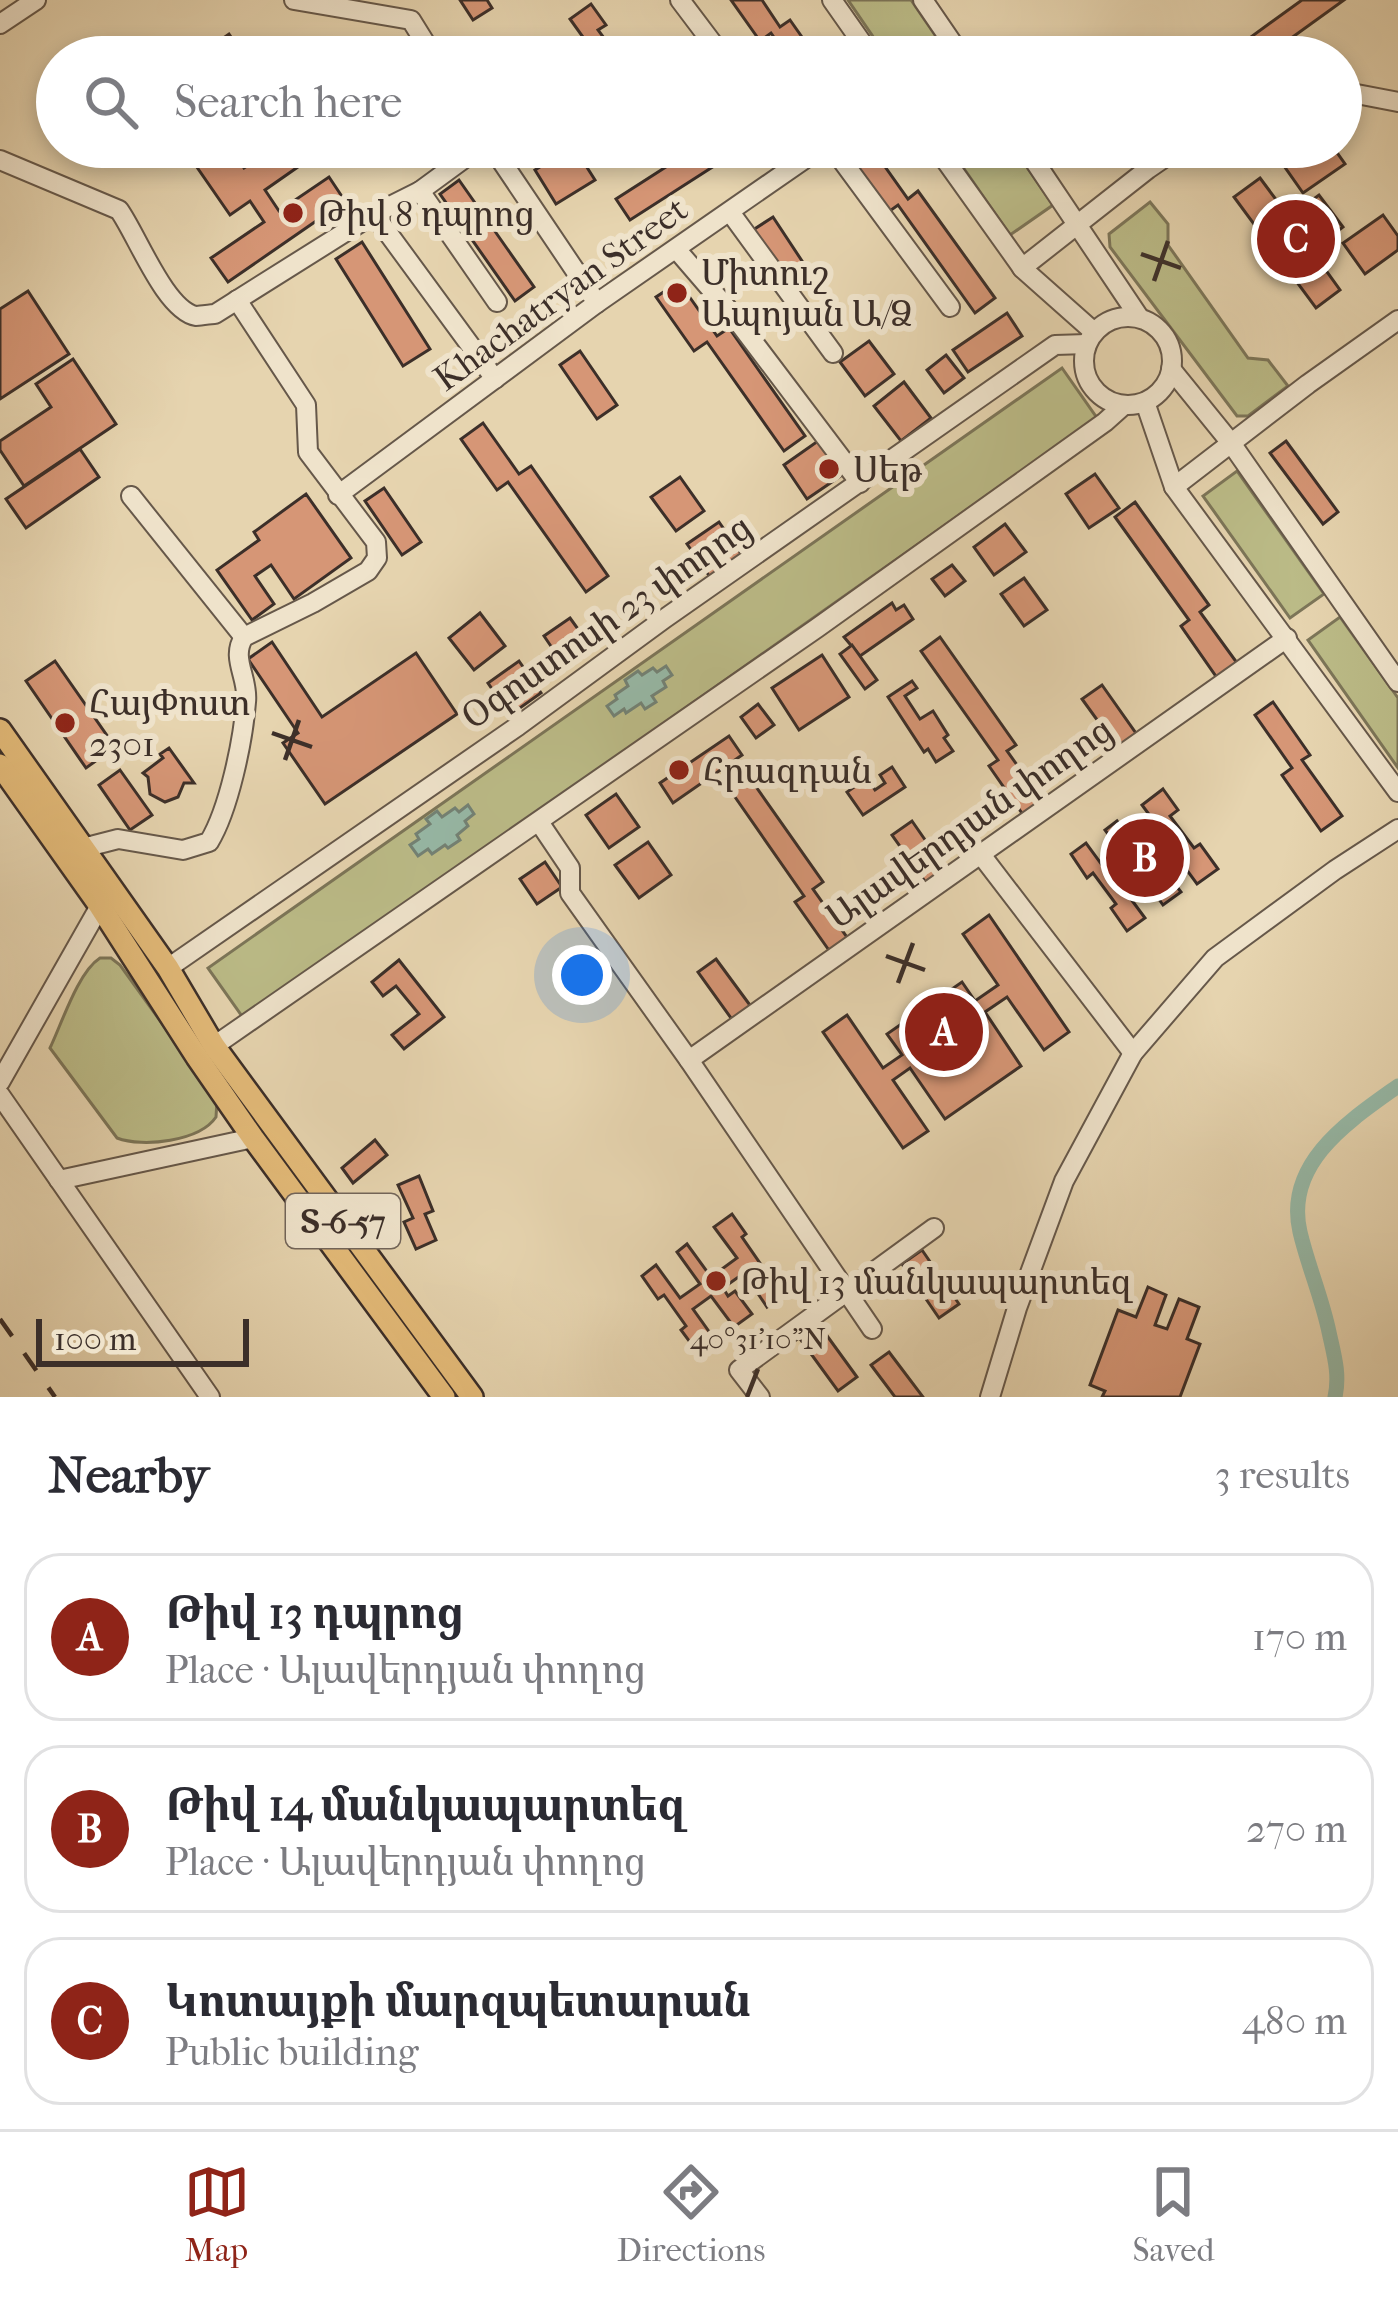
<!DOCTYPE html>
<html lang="en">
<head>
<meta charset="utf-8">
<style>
  body { margin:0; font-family:"IM FELL French Canon","Noto Serif Armenian",serif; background:#f7f7f7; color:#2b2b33 }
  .scale { position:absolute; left:36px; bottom:30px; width:213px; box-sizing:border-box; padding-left:12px; border:6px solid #3c2f29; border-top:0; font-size:33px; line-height:42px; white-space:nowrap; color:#3c2f29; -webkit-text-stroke:9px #efe3cb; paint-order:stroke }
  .you { position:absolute; left:582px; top:975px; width:42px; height:42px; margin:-30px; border:9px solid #fff; border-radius:50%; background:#1a73e8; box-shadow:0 0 0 18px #1a73e833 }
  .badge { display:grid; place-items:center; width:78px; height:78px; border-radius:50%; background:#8f2418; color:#fff; font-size:39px; font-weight:700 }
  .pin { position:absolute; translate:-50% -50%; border:6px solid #fff; box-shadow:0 3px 12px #0006 }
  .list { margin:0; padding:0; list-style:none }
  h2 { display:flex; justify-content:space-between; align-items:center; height:156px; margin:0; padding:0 48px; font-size:51px }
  h2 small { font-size:39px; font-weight:400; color:#7c7c81 }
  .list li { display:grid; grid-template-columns:78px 1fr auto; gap:36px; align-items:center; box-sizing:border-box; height:168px; margin:0 24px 24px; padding:0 24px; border:3px solid #e1e1e2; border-radius:36px }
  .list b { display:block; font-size:45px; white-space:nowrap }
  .list p { margin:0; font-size:39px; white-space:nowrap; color:#7c7c81 }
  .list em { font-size:39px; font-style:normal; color:#7c7c81 }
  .icon { flex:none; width:66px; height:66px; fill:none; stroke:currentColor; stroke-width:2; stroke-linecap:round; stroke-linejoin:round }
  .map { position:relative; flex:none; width:1398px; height:1397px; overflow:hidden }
  .search { position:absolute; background:#fff; box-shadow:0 6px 18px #0003; left:36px; right:36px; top:36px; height:132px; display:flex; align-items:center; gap:30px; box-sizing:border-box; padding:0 42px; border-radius:66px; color:#7c7c81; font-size:45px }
  .sheet { height:732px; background:#fff }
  nav { display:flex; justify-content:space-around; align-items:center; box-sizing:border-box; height:168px; border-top:3px solid #e1e1e2; background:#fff; font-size:33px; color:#7c7c81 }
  nav a { display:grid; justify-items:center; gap:6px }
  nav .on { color:#8f2418 }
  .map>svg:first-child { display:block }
  .green { fill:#bbbb87; stroke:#7c7558; stroke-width:3 }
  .water { fill:#97b9a7; stroke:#738275; stroke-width:3 }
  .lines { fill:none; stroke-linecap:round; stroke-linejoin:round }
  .canal { stroke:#97b9a7; stroke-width:15 }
  .building { fill:#d69676; stroke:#3c2f29; stroke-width:3 }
  .minor-casing { stroke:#66584a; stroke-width:22 }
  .major-casing { stroke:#3c2f29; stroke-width:26 }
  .minor { stroke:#efe3cb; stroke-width:18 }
  .major { stroke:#e3ba78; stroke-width:21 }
  .rail { stroke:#3c2f29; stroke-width:4.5; stroke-dasharray:21 21; stroke-linecap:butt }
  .ticks { fill:none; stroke:#3c2f29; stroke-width:4.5 }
  .poi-dot { fill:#8f2418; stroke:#efe3cb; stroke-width:4.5 }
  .labels { text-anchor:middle; stroke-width:12; stroke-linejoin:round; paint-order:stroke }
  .shield { fill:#efe3cb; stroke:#72655a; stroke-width:3 }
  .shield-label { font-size:33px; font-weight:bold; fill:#3c2f29 }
  .poi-label { font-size:36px; fill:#3c2f29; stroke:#efe3cb; text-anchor:start }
  .street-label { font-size:36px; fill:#3c2f29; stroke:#efe3cb }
  .ticks-label { font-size:30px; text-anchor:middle; fill:#3c2f29; stroke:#efe3cb; stroke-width:12; stroke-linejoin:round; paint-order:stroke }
</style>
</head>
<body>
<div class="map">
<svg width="1398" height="1397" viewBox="0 0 1398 1397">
  <rect width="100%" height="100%" fill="#e6d4af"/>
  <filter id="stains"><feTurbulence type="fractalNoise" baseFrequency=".00167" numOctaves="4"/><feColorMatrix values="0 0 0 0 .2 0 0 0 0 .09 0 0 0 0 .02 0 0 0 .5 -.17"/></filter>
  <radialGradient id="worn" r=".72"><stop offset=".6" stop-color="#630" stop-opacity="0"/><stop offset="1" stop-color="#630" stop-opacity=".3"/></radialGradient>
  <g class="green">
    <path d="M848 0H911L950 57H887Z"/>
    <path d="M949 147H1013L1053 205 1010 235Z"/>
    <path d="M1150 202 1168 224V245L1248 358 1268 360 1288 386 1248 416H1237L1110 247 1109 234Z"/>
    <path d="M1062 368 1097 418 244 1019 208 968Z"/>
    <path d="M1237 471 1324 594 1290 618 1203 496Z"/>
    <path d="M1340 617 1398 698V768L1308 640Z"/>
    <path d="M100 958H111L120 965 217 1100 216 1117C200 1141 143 1148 117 1138L50 1048C62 1023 78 972 100 958Z"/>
  </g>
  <g class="water">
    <path d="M666 666 672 675 663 681 666 687 652 696 656 702 645 709 641 703 626 713 624 709 614 716 607 706 617 699 615 695 628 686 625 680 638 671 642 675 653 668 657 672Z"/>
    <path d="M468 805 474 814 465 821 468 826 457 835 460 840 448 848 445 845 432 854 428 849 418 856 410 845 419 839 416 834 430 824 426 819 437 811 442 817 455 808 459 812Z"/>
  </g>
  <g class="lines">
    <path class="canal" d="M1335 1397C1340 1374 1334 1355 1329 1332 1322 1298 1308 1266 1300 1232 1284 1163 1349 1121 1398 1086"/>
  </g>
  <g class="building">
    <path d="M460 0H487L492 8 473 20Z"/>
    <path d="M731 0H762L780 27 790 20 816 57H788L771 33 760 41Z"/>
    <path d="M1302 0H1344L1265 57H1254L1244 42Z"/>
    <path d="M591 4 606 25 598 30 618 57H584L593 51 570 19Z"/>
    <path d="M229 34 245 57H196Z"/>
    <path d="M183 147H230L244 168 272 150 270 147H310L315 155 265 190 279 211 329 177 345 201 228 282 211 258 264 222 250 201 230 215Z"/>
    <path d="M572 147H574L595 180 556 204 535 170Z"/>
    <path d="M697 147H718L725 159 630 220 616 199Z"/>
    <path d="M866 147H871L908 199 918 191 995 298 975 313 898 205 887 213 849 160Z"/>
    <path d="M1305 147H1333L1345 164 1303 193 1282 163Z"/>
    <path d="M1260 178 1289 217 1319 195 1343 227 1312 251 1340 290 1316 308 1234 197Z"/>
    <path d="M459 180 534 287 515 301 440 194Z"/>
    <path d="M1383 215 1398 236V250L1365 274 1343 243Z"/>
    <path d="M773 217 808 270 788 283 753 230Z"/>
    <path d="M362 242 430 349 403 366 336 259Z"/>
    <path d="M679 282 717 336 729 328 805 436 784 451 707 342 694 351 656 297Z"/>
    <path d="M28 291 69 354 0 399V309Z"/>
    <path d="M1007 313 1022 336 968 372 953 350Z"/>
    <path d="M869 341 894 374 865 396 840 362Z"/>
    <path d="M580 351 617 405 597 419 560 365Z"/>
    <path d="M946 355 964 378 944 393 927 370Z"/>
    <path d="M73 359 116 424 24 486 0 450V441L51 407 36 384Z"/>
    <path d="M904 382 931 418 901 441 874 406Z"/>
    <path d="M483 423 519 474 531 466 608 576 586 592 508 482 497 490 461 439Z"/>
    <path d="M818 441 842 475 807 499 784 465Z"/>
    <path d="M1286 441 1338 512 1323 524 1270 453Z"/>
    <path d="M80 449 99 477 26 528 6 499Z"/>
    <path d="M1095 474 1119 508 1089 528 1066 494Z"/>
    <path d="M680 477 704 511 676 531 651 497Z"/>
    <path d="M384 488 421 542 402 555 365 501Z"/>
    <path d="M306 494 351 558 294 599 271 565 255 576 274 604 252 620 217 570 259 540 254 532Z"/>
    <path d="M1135 502 1209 605 1200 612 1240 667 1220 682 1181 626 1189 620 1115 517Z"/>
    <path d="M719 522 742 555 710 577 687 544Z"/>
    <path d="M1005 524 1026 552 994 575 974 547Z"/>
    <path d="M952 565 965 581 945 596 932 579Z"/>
    <path d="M1024 578 1047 610 1024 626 1001 594Z"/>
    <path d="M892 603 896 610 904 605 913 619 860 656 844 637Z"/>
    <path d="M480 613 505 646 474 670 449 638Z"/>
    <path d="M570 618 586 640 559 658 544 636Z"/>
    <path d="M940 637 1016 745 1007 751 1046 805 1026 819 989 766 998 760 921 651Z"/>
    <path d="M272 642 322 717 416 653 457 714 325 804 283 743 298 733 248 659Z"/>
    <path d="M852 645 877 680 865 689 840 654Z"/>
    <path d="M822 655 849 697 799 730 772 688Z"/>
    <path d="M55 661 115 747 86 768 26 681Z"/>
    <path d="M519 661 541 693 510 715 488 683Z"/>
    <path d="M912 681 917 688 905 696 920 719 933 711 948 735 944 738 953 751 936 762 928 749 924 752 888 697Z"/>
    <path d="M1102 685 1140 739 1121 753 1082 699Z"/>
    <path d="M1273 702 1310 755 1302 760 1342 816 1321 831 1282 775 1292 768 1255 715Z"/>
    <path d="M758 704 774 725 756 738 741 717Z"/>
    <path d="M729 736 742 755 673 803 660 783Z"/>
    <path d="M169 748 194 783H184L178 797 165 802 150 794 148 777 143 773 163 758 160 754Z"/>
    <path d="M892 767 905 787 863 815 847 792 867 778 875 790 885 783 880 775Z"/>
    <path d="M120 770 152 815 130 830 99 785Z"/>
    <path d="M747 774 823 882 813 889 851 943 833 956 795 902 804 896 728 787Z"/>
    <path d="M1163 789 1178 810 1170 816 1194 848 1200 844 1218 869 1197 884 1173 851 1152 867 1158 875 1164 870 1181 892 1163 905 1141 874 1122 887 1145 918 1127 931 1111 908 1116 904 1093 873 1087 878 1071 854 1086 843 1110 876 1129 862 1105 830 1117 821 1140 854 1165 836 1142 805Z"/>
    <path d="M616 794 639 827 609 848 586 815Z"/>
    <path d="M912 821 948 873 929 887 892 835Z"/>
    <path d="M648 842 671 875 639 898 615 865Z"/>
    <path d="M545 862 562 887 537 904 520 879Z"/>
    <path d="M989 915 1069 1032 1044 1050 1007 997 985 1012 1021 1066 945 1119 910 1068 893 1080 928 1131 903 1148 823 1032 847 1015 883 1068 902 1055 887 1034 962 982 975 1001 998 985 963 934Z"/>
    <path d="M716 959 755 1012 736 1025 698 972Z"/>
    <path d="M399 960 444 1017 404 1049 392 1035 419 1014 396 986 383 996 372 982Z"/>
    <path d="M375 1140 387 1155 353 1183 342 1168Z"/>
    <path d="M419 1176 433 1211 425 1214 436 1240 416 1249 404 1222 413 1218 398 1185Z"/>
    <path d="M732 1214 746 1234 742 1237 764 1269 771 1265 789 1291 767 1307 744 1273 723 1288 728 1296 735 1291 752 1314 734 1327 711 1296 693 1309 715 1340 698 1353 681 1330 686 1326 664 1295 658 1299 642 1276 656 1265 680 1298 700 1284 677 1252 687 1244 711 1277 737 1258 714 1227Z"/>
    <path d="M922 1250 959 1304 939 1318 902 1264Z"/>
    <path d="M1148 1287 1166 1295 1155 1325 1167 1329 1179 1299 1199 1307 1187 1339 1200 1344 1180 1397H1102L1105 1391 1090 1385 1118 1310 1136 1317Z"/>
    <path d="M817 1322 857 1377 838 1391 798 1336Z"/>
    <path d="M889 1352 923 1397H895L871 1365Z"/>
  </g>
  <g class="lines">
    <g class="minor-casing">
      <g id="minor">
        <path d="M294 0 411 20 434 57"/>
        <path d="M680 0 723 57"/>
        <path d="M832 0 872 57"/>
        <path d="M923 0 962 57"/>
        <path d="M0 24 36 0"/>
        <path d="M1341 91 1398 102"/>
        <path d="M492 147 597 303"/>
        <path d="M832 147 950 307"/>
        <path d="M936 147 1023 269 1094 332"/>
        <path d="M1025 147 1139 317"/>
        <path d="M0 160 119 210C137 235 165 310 196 316 198 316 212 314 215 314L374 214 420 191 480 147"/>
        <path d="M420 191 497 302"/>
        <path d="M730 212 833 353"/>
        <path d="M374 214 495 379"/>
        <path d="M677 250 733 315 860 483"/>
        <path d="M1022 268 1148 169 1180 147"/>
        <circle cx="1128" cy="361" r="44"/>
        <path d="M1171 369 1231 443 1398 682"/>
        <path d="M1145 402 1174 487 1398 792"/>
        <path d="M1174 487 1308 384 1398 320"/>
        <path d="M338 495 597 303 822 147"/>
        <path d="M131 496 244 637"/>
        <path d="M539 822 570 868V893L689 1060 872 1329"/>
        <path d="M83 848 118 839 183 850 209 842C229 809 243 741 246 702 249 678 230 658 244 637L313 603 368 571 377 558 376 542 308 452 306 405 237 300"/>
        <path d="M982 856 1133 1053"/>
        <path d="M168 968 518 726 664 619 1055 345 1087 344"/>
        <path d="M214 1046 817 628 1105 422 1124 405"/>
        <path d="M689 1060 1287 638"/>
        <path d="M0 1082 100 906"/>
        <path d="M0 1095 210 1397"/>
        <path d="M59 1180 253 1138"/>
        <path d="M760 1397 739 1370 934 1228"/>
        <path d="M990 1397 1017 1308 1064 1181 1133 1053 1215 958 1335 870 1398 829"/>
      </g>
    </g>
    <g class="major-casing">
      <g id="major">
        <path d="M0 730 168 968 214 1046 472 1397"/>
        <path d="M0 765 100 906 197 1057 253 1138 444 1397"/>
      </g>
    </g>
    <use href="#minor" class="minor"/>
    <use href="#major" class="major"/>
    <path class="rail" d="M0 1319 55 1397"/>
  </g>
  <path class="ticks" d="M1141 254 1181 268M1154 281 1168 241M272 733 312 747M285 760 299 720M886 956 925 970M898 983 913 943M747 1397 758 1369"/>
  <g class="poi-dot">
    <circle cx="293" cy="213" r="12"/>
    <circle cx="677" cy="293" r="12"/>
    <circle cx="829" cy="469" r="12"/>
    <circle cx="65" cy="723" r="12"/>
    <circle cx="679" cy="770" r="12"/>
    <circle cx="716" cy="1281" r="12"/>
  </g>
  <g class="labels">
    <rect class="shield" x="286" y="1194" width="114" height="54" rx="9"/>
    <g class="shield-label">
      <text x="343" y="1233">Տ-6-57</text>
    </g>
    <g class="poi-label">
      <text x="317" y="226">Թիվ 8 դպրոց</text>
      <text x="701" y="285">Միտուշ<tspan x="701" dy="41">Ապոյան Ա/Ձ</tspan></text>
      <text x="853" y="482">Սեթ</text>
      <text x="89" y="715">ՀայՓոստ<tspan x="89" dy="41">2301</tspan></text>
      <text x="703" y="783">Հրազդան</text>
      <text x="740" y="1294">Թիվ 13 մանկապարտեզ</text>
    </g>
    <g class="street-label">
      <text transform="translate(560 293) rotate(-36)" y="13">Khachatryan Street</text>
      <text transform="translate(606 621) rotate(-35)" y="13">Օգոստոսի 23 փողոց</text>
      <text transform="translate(969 822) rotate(-35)" y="13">Ալավերդյան փողոց</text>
    </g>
  </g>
  <g class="ticks-label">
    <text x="758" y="1349">40°31'10"N</text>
  </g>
  <rect width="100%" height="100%" filter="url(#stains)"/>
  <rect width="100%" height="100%" fill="url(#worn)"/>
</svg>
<div class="scale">100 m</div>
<div class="you"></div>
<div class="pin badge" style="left:944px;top:1032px">A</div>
<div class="pin badge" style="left:1145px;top:858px">B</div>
<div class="pin badge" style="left:1296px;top:239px">C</div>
<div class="search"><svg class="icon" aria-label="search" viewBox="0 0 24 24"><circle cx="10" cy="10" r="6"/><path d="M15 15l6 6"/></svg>Search here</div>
</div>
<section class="sheet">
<h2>Nearby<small>3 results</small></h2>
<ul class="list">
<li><span class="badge">A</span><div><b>Թիվ 13 դպրոց</b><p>Place · Ալավերդյան փողոց</p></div><em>170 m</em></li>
<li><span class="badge">B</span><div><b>Թիվ 14 մանկապարտեզ</b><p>Place · Ալավերդյան փողոց</p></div><em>270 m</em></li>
<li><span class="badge">C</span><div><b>Կոտայքի մարզպետարան</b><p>Public building</p></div><em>480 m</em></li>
</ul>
</section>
<nav>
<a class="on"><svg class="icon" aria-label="map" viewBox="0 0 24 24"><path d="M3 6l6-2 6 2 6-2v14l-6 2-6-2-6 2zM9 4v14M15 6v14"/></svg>Map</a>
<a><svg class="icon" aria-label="directions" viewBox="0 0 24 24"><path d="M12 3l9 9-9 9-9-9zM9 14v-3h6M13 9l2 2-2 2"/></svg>Directions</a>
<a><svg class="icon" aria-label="saved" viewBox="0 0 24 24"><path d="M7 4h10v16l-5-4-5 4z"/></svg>Saved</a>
</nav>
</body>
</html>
